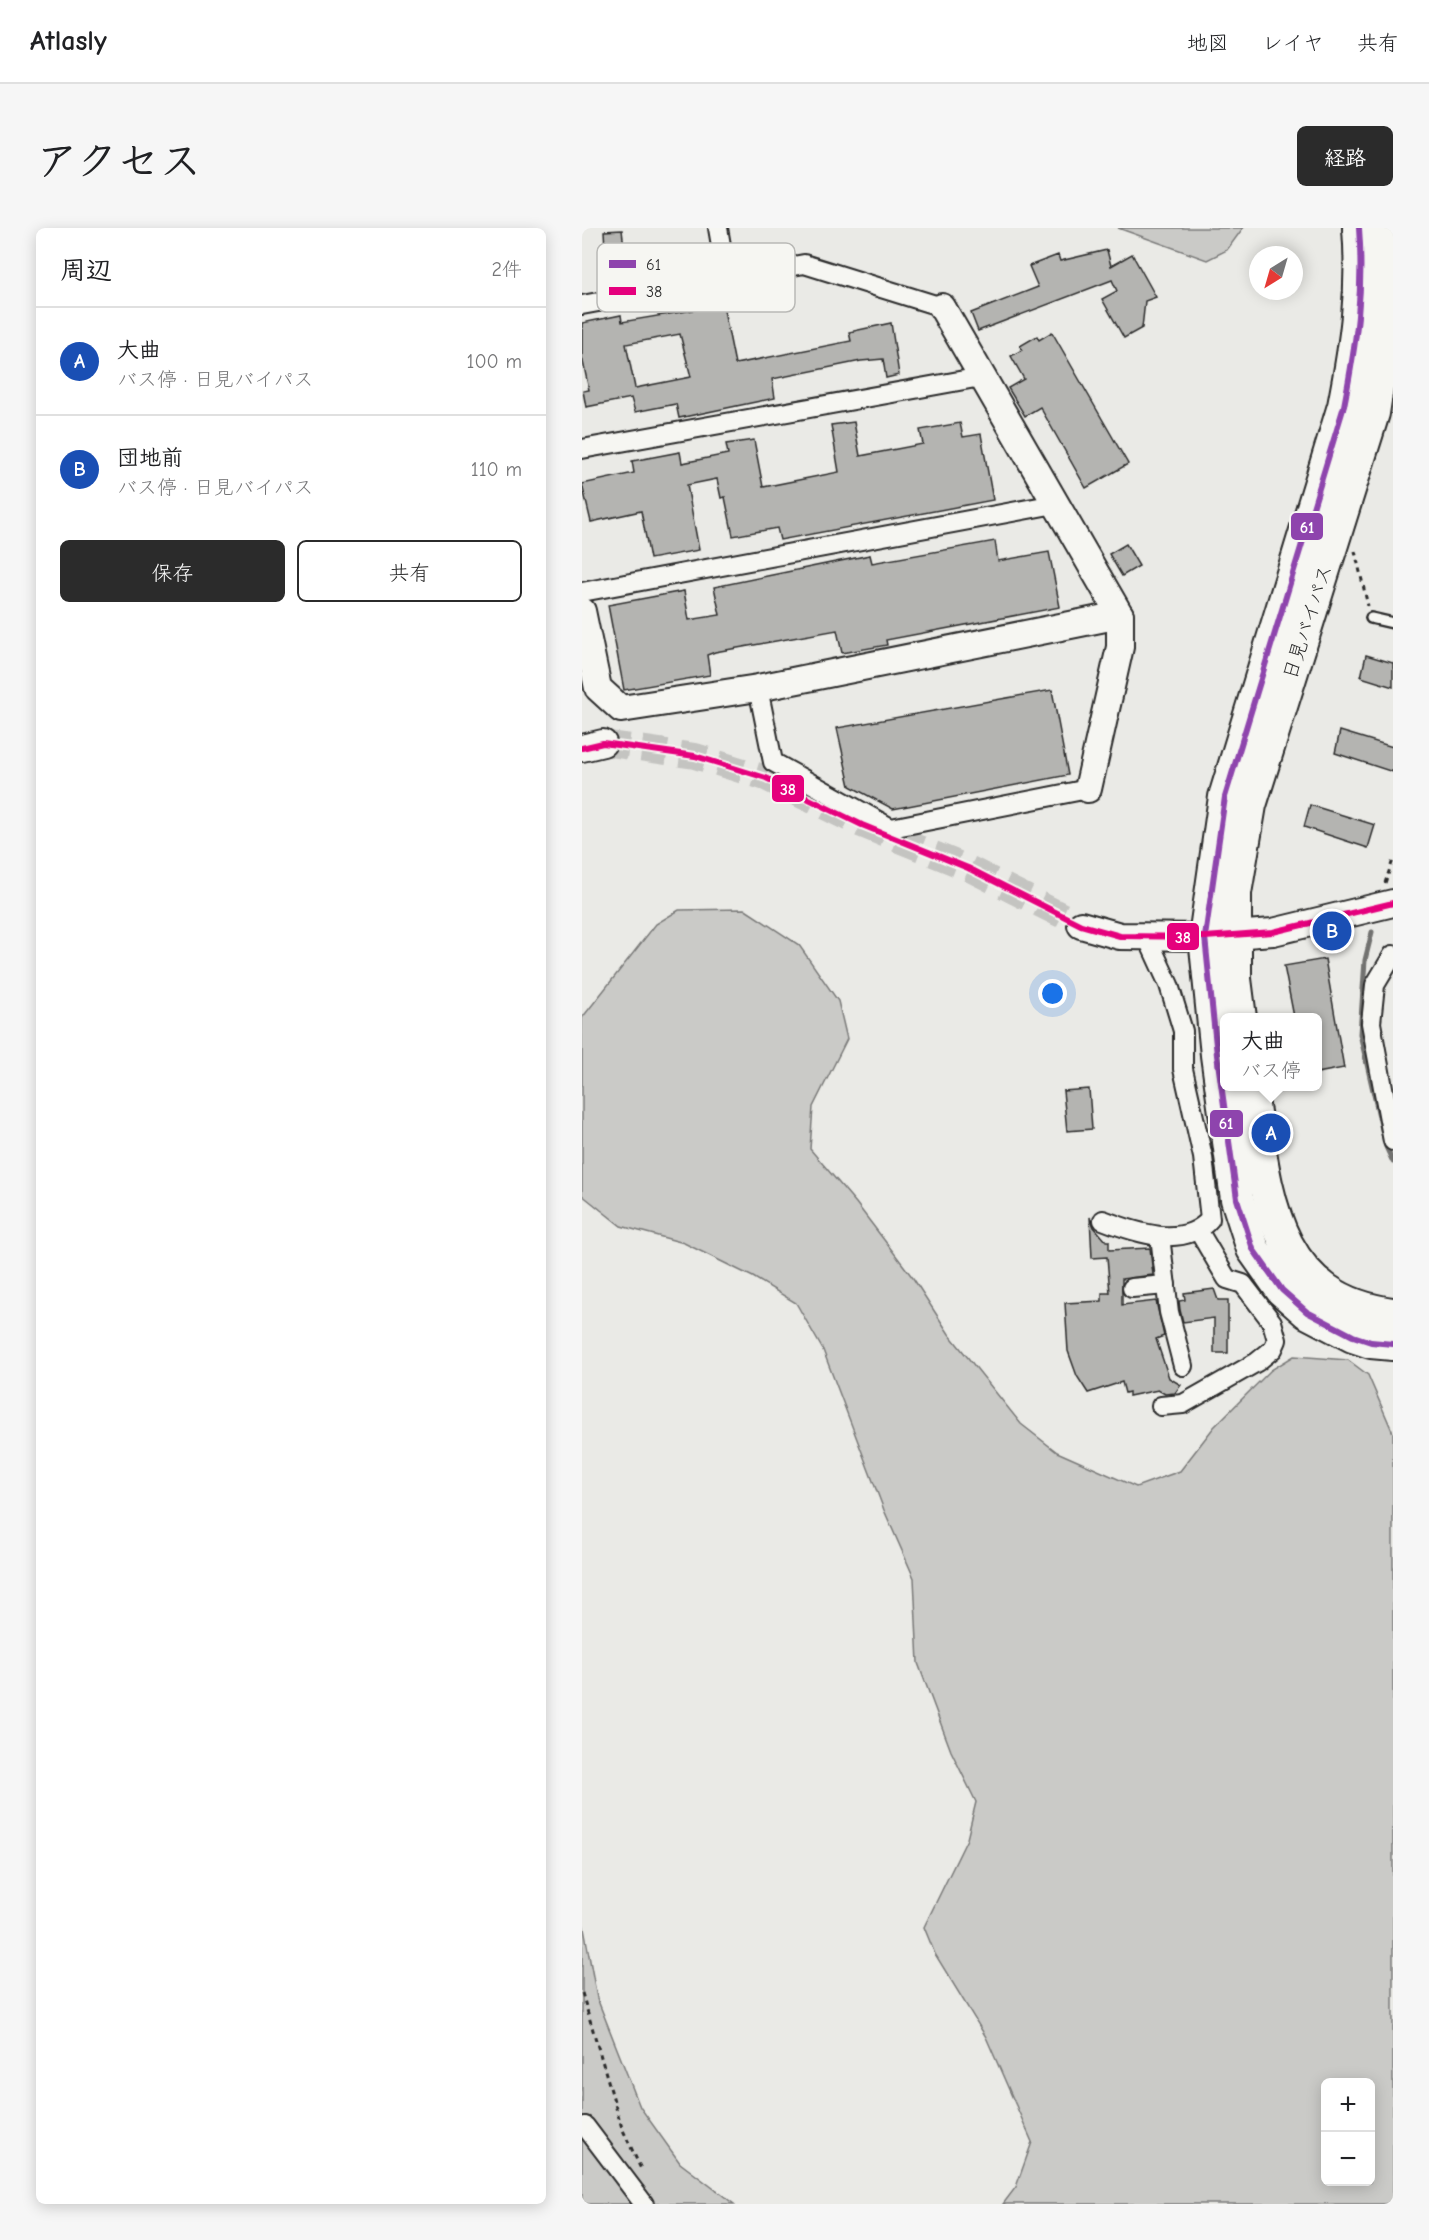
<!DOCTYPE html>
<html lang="ja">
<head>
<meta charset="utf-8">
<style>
  body { margin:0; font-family:"Comic Neue","Klee One",sans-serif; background:#f6f6f6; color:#202124 }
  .controls { position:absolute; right:18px; bottom:18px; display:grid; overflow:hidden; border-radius:9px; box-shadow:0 3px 15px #0003 }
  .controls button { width:54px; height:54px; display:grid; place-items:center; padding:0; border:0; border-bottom:2px solid #e0e0e0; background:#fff; color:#202124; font:30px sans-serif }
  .compass { position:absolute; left:667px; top:18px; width:54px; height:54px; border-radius:50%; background:#fff; box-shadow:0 3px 15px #0003; rotate:217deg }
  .you { position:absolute; left:471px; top:766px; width:21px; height:21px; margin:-15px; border:4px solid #fff; border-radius:50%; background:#1a73e8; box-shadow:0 0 0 9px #1a73e833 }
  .badge { display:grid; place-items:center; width:39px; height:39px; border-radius:50%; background:#2b2b2b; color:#fff; font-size:20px; font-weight:700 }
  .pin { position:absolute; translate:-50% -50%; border:3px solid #fff; box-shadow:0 2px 6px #0006 }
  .popup { position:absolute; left:638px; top:785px; width:102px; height:78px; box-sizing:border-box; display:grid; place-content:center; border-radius:9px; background:#fff; filter:drop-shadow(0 2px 4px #0005); font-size:20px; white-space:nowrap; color:#757577 }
  .popup b { font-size:22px; color:#202124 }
  .popup::after { content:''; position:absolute; left:50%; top:100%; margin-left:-12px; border:12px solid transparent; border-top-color:#fff }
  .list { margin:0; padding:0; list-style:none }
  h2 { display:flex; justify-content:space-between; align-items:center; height:78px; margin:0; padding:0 24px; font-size:26px }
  h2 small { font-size:20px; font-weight:400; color:#757577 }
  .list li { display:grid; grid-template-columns:39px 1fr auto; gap:18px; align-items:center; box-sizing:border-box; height:108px; padding:0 24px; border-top:2px solid #e0e0e0 }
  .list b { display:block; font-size:22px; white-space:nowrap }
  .list p { margin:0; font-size:20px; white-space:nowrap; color:#757577 }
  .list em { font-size:20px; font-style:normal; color:#757577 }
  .actions { display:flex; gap:12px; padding:18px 24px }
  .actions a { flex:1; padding:14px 0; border:2px solid #2b2b2b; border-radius:9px; text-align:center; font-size:21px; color:#2b2b2b }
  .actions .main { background:#2b2b2b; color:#fff }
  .map { position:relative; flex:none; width:811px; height:1976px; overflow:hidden; border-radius:9px }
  header { display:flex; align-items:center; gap:36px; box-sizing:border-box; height:84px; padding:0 30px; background:#fff; border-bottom:2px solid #e0e0e0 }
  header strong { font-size:28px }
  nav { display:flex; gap:33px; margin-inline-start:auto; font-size:21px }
  .intro { display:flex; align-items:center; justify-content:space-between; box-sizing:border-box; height:144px; padding:0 36px }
  h1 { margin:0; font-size:42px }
  .button { padding:15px 27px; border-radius:9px; background:#2b2b2b; color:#fff; font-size:21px; font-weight:700 }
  main { display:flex; gap:36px; padding:0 36px }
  aside { flex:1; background:#fff; border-radius:9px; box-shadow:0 3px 15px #0003 }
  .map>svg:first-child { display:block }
  .green { fill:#cacac7; stroke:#7a7a79; stroke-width:1.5; fill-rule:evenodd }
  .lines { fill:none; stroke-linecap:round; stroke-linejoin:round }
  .stream { stroke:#727270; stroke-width:5 }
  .building { fill:#b4b4b1; stroke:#2b2b2b; stroke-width:1.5; fill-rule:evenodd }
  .secondary-tunnel { stroke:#c4c4c1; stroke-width:26; stroke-dasharray:26 13; stroke-linecap:butt }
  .lane-casing { stroke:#2b2b2b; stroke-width:14 }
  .street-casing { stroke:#2b2b2b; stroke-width:22 }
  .secondary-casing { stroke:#2b2b2b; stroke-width:30 }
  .highway-casing { stroke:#2b2b2b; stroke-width:36 }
  .path { stroke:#2b2b2b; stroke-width:3; stroke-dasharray:4.5 4.5; stroke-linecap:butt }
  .lane { stroke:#f6f6f2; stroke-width:9 }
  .street { stroke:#f6f6f2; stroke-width:18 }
  .secondary { stroke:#f6f6f2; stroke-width:26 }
  .highway { stroke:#f6f6f2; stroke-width:32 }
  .bus-1-casing { stroke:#f6f6f2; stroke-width:10 }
  .bus-2-casing { stroke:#f6f6f2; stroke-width:10 }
  .bus-1 { stroke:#8e44ad; stroke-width:6 }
  .bus-2 { stroke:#e5007d; stroke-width:6 }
  .labels { text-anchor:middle; stroke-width:6; stroke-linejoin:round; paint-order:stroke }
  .street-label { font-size:20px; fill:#2b2b2b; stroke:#f6f6f2 }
  .key { fill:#f6f6f2; stroke:#b9b9b6; stroke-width:1.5 }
  .key-label { font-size:16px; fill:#2b2b2b }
  .line-badge { stroke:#f6f6f2; stroke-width:2 }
  .badge-label { font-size:16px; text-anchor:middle; font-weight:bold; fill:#fff }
</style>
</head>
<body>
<header>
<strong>Atlasly</strong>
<nav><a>地図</a><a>レイヤ</a><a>共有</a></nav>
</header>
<div class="intro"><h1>アクセス</h1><a class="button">経路</a></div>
<main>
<aside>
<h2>周辺<small>2件</small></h2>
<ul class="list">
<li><span class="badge" style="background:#1a4fb4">A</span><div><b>大曲</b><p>バス停 · 日見バイパス</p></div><em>100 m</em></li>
<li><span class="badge" style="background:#1a4fb4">B</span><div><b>団地前</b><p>バス停 · 日見バイパス</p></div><em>110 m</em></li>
</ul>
<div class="actions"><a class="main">保存</a><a>共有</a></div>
</aside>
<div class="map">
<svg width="811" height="1976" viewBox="0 0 811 1976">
  <rect width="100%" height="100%" fill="#eaeae6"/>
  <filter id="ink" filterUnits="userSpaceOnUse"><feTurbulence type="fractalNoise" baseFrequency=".0167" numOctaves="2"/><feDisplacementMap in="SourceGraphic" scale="12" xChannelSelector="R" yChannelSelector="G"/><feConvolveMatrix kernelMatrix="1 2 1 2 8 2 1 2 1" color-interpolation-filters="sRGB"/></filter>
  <g filter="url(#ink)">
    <g class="green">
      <path d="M536 0H661L645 22 625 32Z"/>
      <path d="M162 681 217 717 256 773 265 811 231 879 228 921 274 975 331 1050 367 1106 439 1196 475 1224 554 1259 598 1243 632 1199 689 1142 712 1128 766 1132 786 1147 811 1205V1976H421L434 1959 450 1914 404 1809 353 1726 342 1699 385 1611 394 1574 369 1523 336 1435 332 1350 302 1282 241 1122 214 1075 171 1049 102 1015 39 998 0 967V790L74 696 97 682ZM788 1854V1954H744V1854Z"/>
      <path d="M0 1690 15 1770 58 1879 98 1935 152 1976H0Z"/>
    </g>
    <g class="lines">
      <path class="stream" d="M790 704 783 732 778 806 804 919 811 934"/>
    </g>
    <g class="building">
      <path d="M40 2 42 19 23 20 22 3Z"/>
      <path d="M525 22 529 38 550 26 574 69 563 73 560 100 542 110 520 71 535 63 530 52 396 103 389 85 456 59 447 38 476 27 478 33Z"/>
      <path d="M141 77 153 136 269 113 267 104 309 95 317 147 304 150 301 131 279 133 190 151 193 170 97 190 94 176 53 184 49 170 4 179 1 163 7 162 0 129V95L39 87 40 94ZM98 106 109 149 53 160 44 116Z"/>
      <path d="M470 104 546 236 504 260 458 179 443 188 426 160 442 151 429 128 440 122 438 118 455 108 457 112Z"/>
      <path d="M272 194 278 228 341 216 338 202 378 195 381 209 399 206 411 272 198 312 195 300 151 308 143 269 139 270 135 251 105 257 117 322 68 331 59 283 9 294 0 256 52 245 50 233 98 224 100 235 146 226 144 216 172 212 181 259 257 244 249 197Z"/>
      <path d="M413 313 416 333 467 324 478 379 304 412 305 417 260 425 255 402 133 424 125 427 128 447 42 462 26 377 102 363 107 392 138 387 132 359 288 327 290 335Z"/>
      <path d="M544 316 557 338 540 348 527 326Z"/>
      <path d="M784 427 811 435V459L779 449Z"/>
      <path d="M470 462 486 547 311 581 268 558 255 500Z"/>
      <path d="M758 503 811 519V544L753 525Z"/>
      <path d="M728 577 793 597 786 620 722 599Z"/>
      <path d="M743 731 762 840 735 845V789H712L702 738Z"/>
      <path d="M507 861 510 901 485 903 481 863Z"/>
      <path d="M508 989 512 999 524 1013H527V1022L568 1020 571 1047 540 1051V1077L574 1073 582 1108 574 1111 587 1150 599 1157 593 1165 583 1166 576 1162 547 1168V1164L543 1165 540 1154 506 1165 495 1148 486 1123 483 1075 520 1073V1065H528L525 1029 510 1030Z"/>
      <path d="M632 1061 636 1072H646V1125H632V1090L601 1094 598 1082 597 1073 603 1072 602 1065Z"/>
    </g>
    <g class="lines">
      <path class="secondary-tunnel" d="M21 515 113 528 184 550 280 597 386 640 499 697"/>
      <g class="lane-casing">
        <path id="lane" d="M789 390 811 395"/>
      </g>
      <g class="street-casing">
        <g id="street">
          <path d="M136 0 145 52"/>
          <path d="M0 77 222 36 360 79"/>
          <path d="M0 221 399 149"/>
          <path d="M0 364 473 276"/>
          <path d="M176 460 191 534 309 600 506 561"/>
          <path d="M811 727 793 757 789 795 811 913"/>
          <path d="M521 992C552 1004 602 1022 628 991L621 929 601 841V803L587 757 565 709"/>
          <path d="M578 1008 587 1084 601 1138"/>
          <path d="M550 1060 584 1057"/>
          <path d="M579 1178 601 1176 675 1134 691 1121 695 1112 690 1094 661 1056 645 1051 616 1002"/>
          <path d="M3 1898 62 1976"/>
        </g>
      </g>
      <g class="secondary-casing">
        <g id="secondary">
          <path d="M360 79 538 387V419L506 561"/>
          <path d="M0 383 16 460 39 481 176 460 538 387"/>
          <path d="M0 520 21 515"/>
          <path d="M499 697 538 708 623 709 691 704 811 675"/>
        </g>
      </g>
      <g class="highway-casing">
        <g id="highway">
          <path d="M777 0C782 63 774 116 762 178L643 569 623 709 635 827 655 971 671 1021 700 1062 725 1084 771 1108 789 1114 811 1116"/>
          <path d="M658 790 653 751V665L668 577 791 185 802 114 807 47 805 0"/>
          <path d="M668 858C684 957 686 1070 811 1086"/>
        </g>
      </g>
      <g class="path">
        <path d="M773 323 786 378"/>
        <path d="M803 655 811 632"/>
        <path d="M0 1765 40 1900 59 1941"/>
      </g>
      <use href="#lane" class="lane"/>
      <use href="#street" class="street"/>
      <use href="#secondary" class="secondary"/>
      <use href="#highway" class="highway"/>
      <g class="bus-1-casing">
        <path id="bus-1" d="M777 0C782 63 774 116 762 178L643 569 623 709 635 827 655 971 671 1021 700 1062 725 1084 771 1108 789 1114 811 1116"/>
      </g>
      <g class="bus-2-casing">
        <path id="bus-2" d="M0 520 21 515 113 528 184 550 280 597 386 640 499 697 538 708 623 709 691 704 811 675"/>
      </g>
      <use href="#bus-1" class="bus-1"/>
      <use href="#bus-2" class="bus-2"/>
    </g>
  </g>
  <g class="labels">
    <g class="street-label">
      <text transform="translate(725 394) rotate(-72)" y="7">日見バイパス</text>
    </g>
  </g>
  <rect x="15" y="15" width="198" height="69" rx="9" class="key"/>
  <rect x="27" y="32" width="27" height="8" fill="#8e44ad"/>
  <rect x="27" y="59" width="27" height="8" fill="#e5007d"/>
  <g class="key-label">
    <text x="64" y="42">61</text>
    <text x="64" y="69">38</text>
  </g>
  <g class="line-badge">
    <rect x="708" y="284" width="34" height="29" rx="6" fill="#8e44ad"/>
    <rect x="189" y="546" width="34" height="29" rx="6" fill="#e5007d"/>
    <rect x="584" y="694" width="34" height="29" rx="6" fill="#e5007d"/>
    <rect x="627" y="881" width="35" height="29" rx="6" fill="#8e44ad"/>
  </g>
  <g class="badge-label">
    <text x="725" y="305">61</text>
    <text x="206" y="567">38</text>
    <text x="601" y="715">38</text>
    <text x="644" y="901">61</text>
  </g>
</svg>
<div class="controls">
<button>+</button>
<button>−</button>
</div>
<svg class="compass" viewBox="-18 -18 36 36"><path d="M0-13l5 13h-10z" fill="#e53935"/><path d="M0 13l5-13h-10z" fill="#757577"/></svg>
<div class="you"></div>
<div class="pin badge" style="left:689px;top:905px;background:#1a4fb4">A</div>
<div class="popup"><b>大曲</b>バス停</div>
<div class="pin badge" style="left:750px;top:703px;background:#1a4fb4">B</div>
</div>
</main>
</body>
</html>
